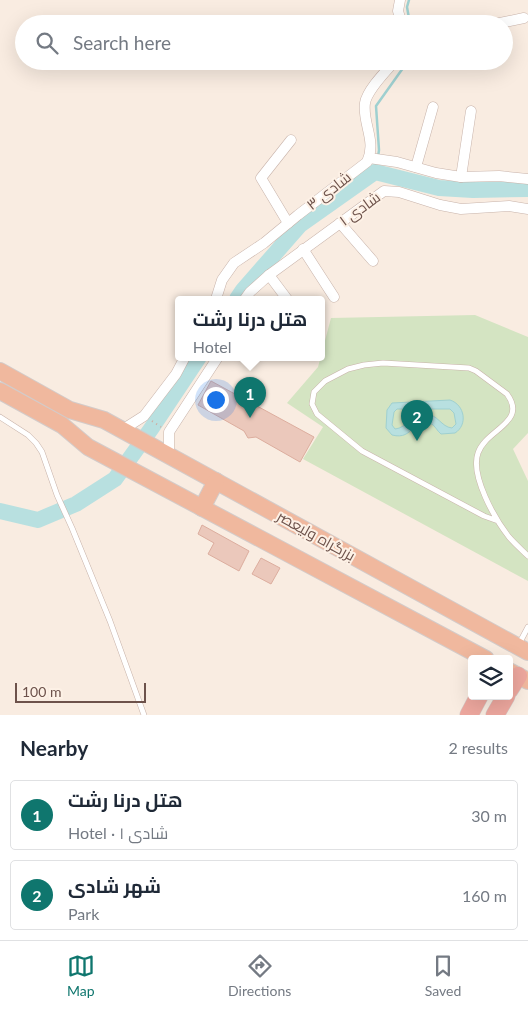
<!DOCTYPE html>
<html lang="en">
<head>
<meta charset="utf-8">
<style>
  body { margin:0; font-family:Lato,Cairo,sans-serif; background:#f6f6f7; color:#1f2937 }
  .controls { position:absolute; right:15px; bottom:15px; display:grid; overflow:hidden; border-radius:5px; box-shadow:0 5px 20px #0002 }
  .controls button { width:45px; height:45px; display:grid; place-items:center; padding:0; border:0; border-bottom:1px solid #e0e1e3; background:#fff; color:#1f2937; font:25px sans-serif }
  .scale { position:absolute; left:15px; bottom:12px; width:131px; box-sizing:border-box; padding-left:5px; border:2px solid #6d524b; border-top:0; font-size:14px; line-height:18px; white-space:nowrap; color:#6d524b; -webkit-text-stroke:4px #fdf1e6; paint-order:stroke }
  .you { position:absolute; left:215px; top:399px; width:18px; height:18px; margin:-12px; border:4px solid #fff; border-radius:50%; background:#1a73e8; box-shadow:0 0 0 8px #1a73e833 }
  .badge { display:grid; place-items:center; width:32px; height:32px; border-radius:50%; background:#0f766e; color:#fff; font-size:16px; font-weight:700 }
  .pin { position:absolute; translate:-50% -41px; filter:drop-shadow(0 1px 2px #0008) }
  .pin::after { content:''; position:absolute; top:26px; width:18px; height:15px; background:inherit; clip-path:polygon(0 0,100% 0,50% 100%) }
  .popup { position:absolute; left:175px; top:296px; width:150px; height:65px; box-sizing:border-box; display:grid; place-content:center; border-radius:5px; background:#fff; filter:drop-shadow(0 1px 4px #0005); font-size:16px; white-space:nowrap; color:#747a83 }
  .popup b { font-size:19px; color:#1f2937 }
  .popup::after { content:''; position:absolute; left:50%; top:100%; margin-left:-10px; border:10px solid transparent; border-top-color:#fff }
  .list { margin:0; padding:0; list-style:none }
  h2 { display:flex; justify-content:space-between; align-items:center; height:65px; margin:0; padding:0 20px; font-size:21px }
  h2 small { font-size:16px; font-weight:400; color:#747a83 }
  .list li { display:grid; grid-template-columns:32px 1fr auto; gap:15px; align-items:center; box-sizing:border-box; height:70px; margin:0 10px 10px; padding:0 10px; border:1px solid #e0e1e3; border-radius:5px }
  .list b { display:block; font-size:19px; white-space:nowrap }
  .list p { margin:0; font-size:16px; white-space:nowrap; color:#747a83 }
  .list em { font-size:16px; font-style:normal; color:#747a83 }
  .icon { flex:none; width:28px; height:28px; fill:none; stroke:currentColor; stroke-width:2; stroke-linecap:round; stroke-linejoin:round }
  .map { position:relative; flex:none; width:528px; height:715px; overflow:hidden }
  .search { position:absolute; background:#fff; box-shadow:0 5px 20px #0002; left:15px; right:15px; top:15px; height:55px; display:flex; align-items:center; gap:12px; box-sizing:border-box; padding:0 18px; border-radius:28px; color:#747a83; font-size:19px }
  .sheet { height:225px; background:#fff }
  nav { display:flex; justify-content:space-around; align-items:center; box-sizing:border-box; height:70px; border-top:1px solid #e0e1e3; background:#fff; font-size:14px; color:#747a83 }
  nav a { display:grid; justify-items:center; gap:2px }
  nav .on { color:#0f766e }
  .map>svg:first-child { display:block }
  .green { fill:#d4e4c2 }
  .water { fill:#b8e0e0; stroke:#9fd0d0; fill-rule:evenodd }
  .lines { fill:none; stroke-linecap:round; stroke-linejoin:round }
  .stream { stroke:#9fd0d0; stroke-width:2.5 }
  .river { stroke:#b8e0e0; stroke-width:16 }
  .building { fill:#ebc8bb; stroke:#dcad9e }
  .service-casing { stroke:#c8b3aa; stroke-width:6 }
  .minor-casing { stroke:#c8b3aa; stroke-width:11 }
  .trunk-casing { stroke:#d3cbc9; stroke-width:18 }
  .motorway-casing { stroke:#d3cbc9; stroke-width:19 }
  .path { stroke:#cfab9f; stroke-width:2; stroke-dasharray:1 4; stroke-linecap:butt }
  .service { stroke:#fff; stroke-width:5 }
  .minor { stroke:#fff; stroke-width:10 }
  .trunk { stroke:#f0b89e; stroke-width:16 }
  .motorway { stroke:#eda79e; stroke-width:18 }
  .labels { text-anchor:middle; stroke-width:4; stroke-linejoin:round; paint-order:stroke }
  .street-label { font-size:15px; fill:#6d524b; stroke:#fdf1e6 }
</style>
</head>
<body>
<div class="map">
<svg width="528" height="715" viewBox="0 0 528 715">
  <rect width="100%" height="100%" fill="#f9ece1"/>
  <path class="green" d="M475 315 528 337V433L513 449 528 481V581L303 459 323 427 287 403 318 367 331 318Z"/>
  <path class="water" d="M450 400C465 405 468 425 455 433L441 434C437 431 435 425 430 423 412 415 415 441 392 435L386 428 387 410 392 403ZM450 409 454 413 456 424 452 428C441 427 438 414 425 414 411 414 407 428 395 429L392 425 394 412 397 409Z"/>
  <g class="lines">
    <g class="stream">
      <path d="M409 0 407 7 410 24"/>
      <path d="M378 157 379 150 376 106 408 61"/>
      <path d="M375 172 377 162"/>
    </g>
    <g class="river">
      <path d="M237 299 243 290 300 225 375 172 439 188 473 190 528 189"/>
      <path d="M0 511 38 520 76 504 115 479 151 429 199 357"/>
    </g>
  </g>
  <g class="building">
    <path d="M211 381 314 437 300 462 256 437 248 438 244 431 198 405Z"/>
    <path d="M202 525 249 551 239 571 208 554 214 543 198 534Z"/>
    <path d="M261 558 280 568 271 584 252 574Z"/>
  </g>
  <g class="lines">
    <g class="service-casing">
      <g id="service">
        <path d="M0 417 28 435 36 443 42 452 57 495 72 528 110 621 144 715"/>
        <path d="M498 521 484 516 362 451 317 414 312 404 314 392 325 381 348 369 364 365 383 363 469 368 476 371 507 394C528 423 486 429 478 453 470 476 495 519 509 537 515 544 522 550 528 556"/>
        <path d="M519 644 528 627"/>
      </g>
    </g>
    <g class="minor-casing">
      <g id="minor">
        <path d="M400 0 398 11 402 24"/>
        <path d="M495 24 524 18"/>
        <path d="M369 158 397 162 436 173 461 177 499 176 528 179"/>
        <path d="M416 167 433 107"/>
        <path d="M461 177 471 111"/>
        <path d="M288 223 261 178 291 140"/>
        <path d="M340 223 373 261"/>
        <path d="M303 249 334 297"/>
        <path d="M269 275 287 299"/>
        <path d="M216 299 222 280 234 263 264 243 298 215 367 162C377 141 362 123 365 103 367 90 386 71 395 61"/>
        <path d="M245 299 250 292 269 275 384 191 399 192 440 205 461 209 509 206 528 209"/>
        <path d="M122 430 144 416 176 374 185 357"/>
        <path d="M169 456V432L218 357"/>
      </g>
    </g>
    <g class="trunk-casing">
      <g id="trunk">
        <path d="M0 371 70 410 104 420 528 652"/>
        <path d="M0 391 62 425 88 447 486 659"/>
        <path d="M202 508 216 481"/>
        <path d="M509 671 528 681"/>
      </g>
    </g>
    <g class="motorway-casing">
      <g id="motorway">
        <path d="M509 690 518 676"/>
        <path d="M469 715 479 696"/>
        <path d="M495 715 506 696"/>
      </g>
    </g>
    <path class="path" d="M152 421 161 427"/>
    <use href="#service" class="service"/>
    <use href="#minor" class="minor"/>
    <use href="#trunk" class="trunk"/>
    <use href="#motorway" class="motorway"/>
  </g>
  <g class="labels">
    <g class="street-label">
      <text transform="translate(329 191) rotate(-38)" y="5">شادی ۳</text>
      <text transform="translate(360 209) rotate(-36)" y="5">شادی ۱</text>
      <text transform="translate(316 536) rotate(29)" y="5">بزرگراه ولیعصر</text>
    </g>
  </g>
</svg>
<div class="controls">
<button><svg class="icon" aria-label="layers" viewBox="0 0 24 24"><path d="M12 4l9 5-9 5-9-5zM3 14l9 5 9-5"/></svg></button>
</div>
<div class="scale">100 m</div>
<div class="you"></div>
<div class="pin badge" style="left:250px;top:418px">1</div>
<div class="popup"><b>هتل درنا رشت</b>Hotel</div>
<div class="pin badge" style="left:417px;top:441px">2</div>
<div class="search"><svg class="icon" aria-label="search" viewBox="0 0 24 24"><circle cx="10" cy="10" r="6"/><path d="M15 15l6 6"/></svg>Search here</div>
</div>
<section class="sheet">
<h2>Nearby<small>2 results</small></h2>
<ul class="list">
<li><span class="badge">1</span><div><b>هتل درنا رشت</b><p>Hotel · شادی ۱</p></div><em>30 m</em></li>
<li><span class="badge">2</span><div><b>شهر شادی</b><p>Park</p></div><em>160 m</em></li>
</ul>
</section>
<nav>
<a class="on"><svg class="icon" aria-label="map" viewBox="0 0 24 24"><path d="M3 6l6-2 6 2 6-2v14l-6 2-6-2-6 2zM9 4v14M15 6v14"/></svg>Map</a>
<a><svg class="icon" aria-label="directions" viewBox="0 0 24 24"><path d="M12 3l9 9-9 9-9-9zM9 14v-3h6M13 9l2 2-2 2"/></svg>Directions</a>
<a><svg class="icon" aria-label="saved" viewBox="0 0 24 24"><path d="M7 4h10v16l-5-4-5 4z"/></svg>Saved</a>
</nav>
</body>
</html>
